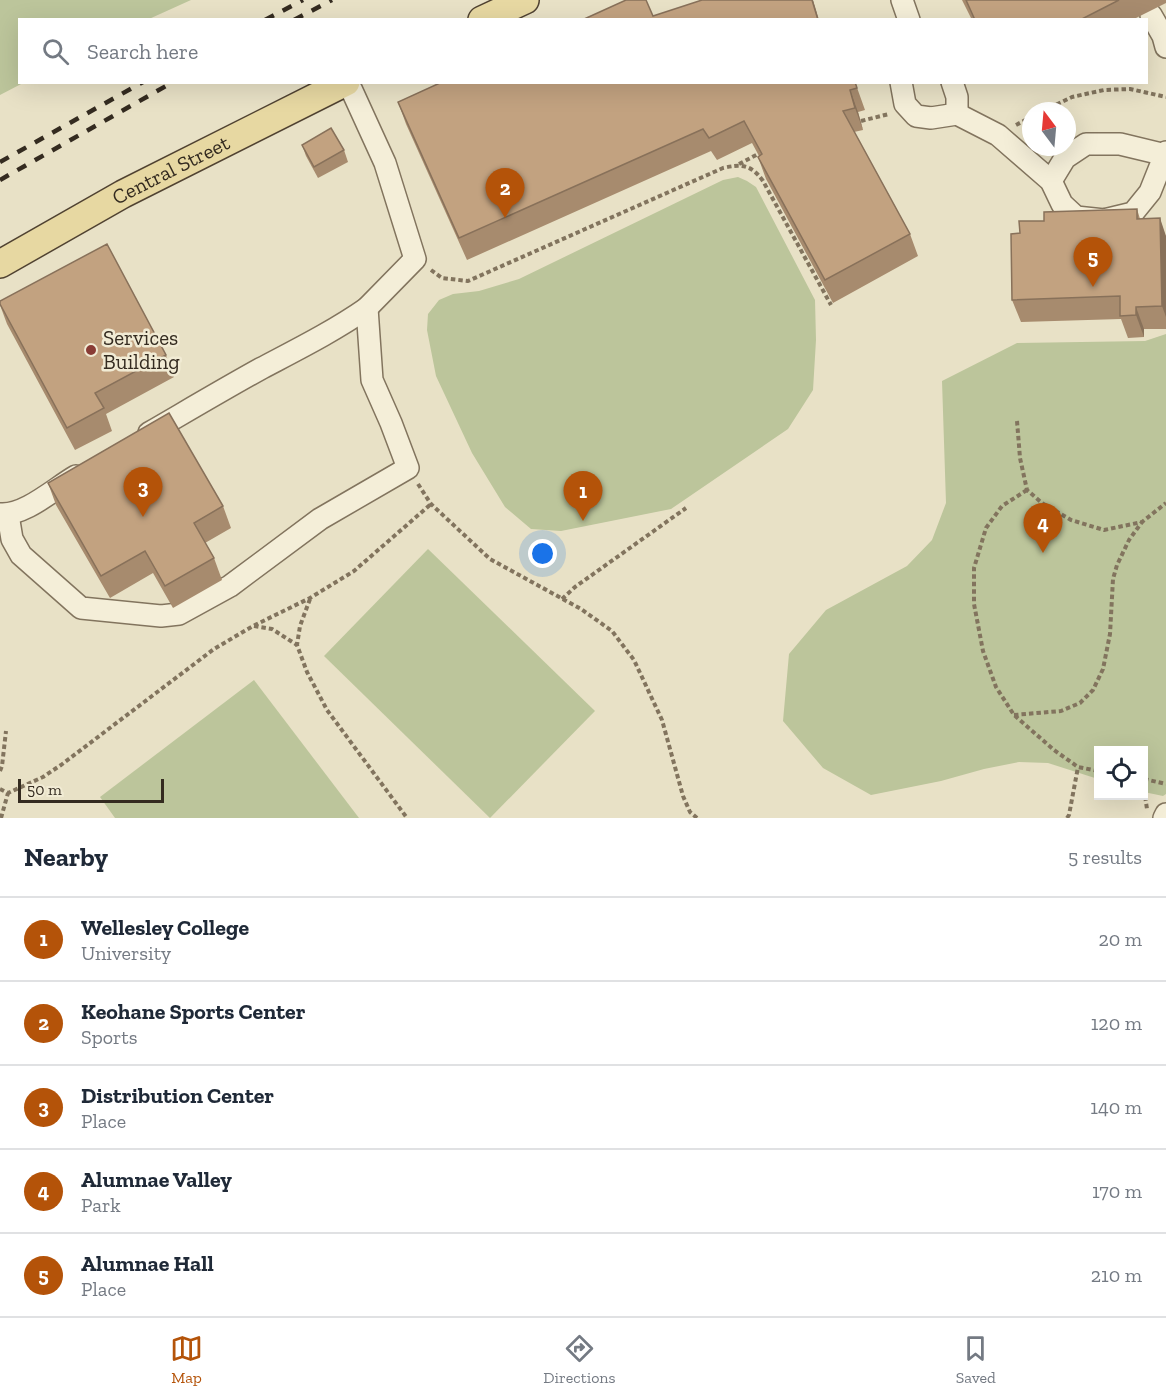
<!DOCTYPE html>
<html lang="en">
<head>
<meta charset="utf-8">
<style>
  body { margin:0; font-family:"Zilla Slab",serif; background:#f6f6f7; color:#1f2937 }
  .controls { position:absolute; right:18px; bottom:18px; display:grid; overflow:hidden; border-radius:0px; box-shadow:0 6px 24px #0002 }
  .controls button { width:54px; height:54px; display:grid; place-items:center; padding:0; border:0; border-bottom:2px solid #e0e1e3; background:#fff; color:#1f2937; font:30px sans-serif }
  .compass { position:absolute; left:1022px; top:102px; width:54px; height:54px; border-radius:50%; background:#fff; box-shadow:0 6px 24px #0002; rotate:344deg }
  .scale { position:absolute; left:18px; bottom:15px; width:146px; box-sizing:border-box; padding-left:6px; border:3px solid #342b20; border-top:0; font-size:16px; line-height:21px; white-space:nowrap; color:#342b20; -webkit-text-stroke:4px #f1ebd4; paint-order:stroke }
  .you { position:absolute; left:543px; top:554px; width:21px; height:21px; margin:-15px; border:4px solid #fff; border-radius:50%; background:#1a73e8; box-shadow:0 0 0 9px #1a73e833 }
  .badge { display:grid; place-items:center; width:39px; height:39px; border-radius:50%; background:#b45309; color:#fff; font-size:20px; font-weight:700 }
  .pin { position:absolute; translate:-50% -50px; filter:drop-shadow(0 2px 3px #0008) }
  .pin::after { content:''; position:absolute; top:32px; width:21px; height:18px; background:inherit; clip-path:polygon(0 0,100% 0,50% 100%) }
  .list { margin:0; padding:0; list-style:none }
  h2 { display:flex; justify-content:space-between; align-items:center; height:78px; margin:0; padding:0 24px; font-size:26px }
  h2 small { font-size:20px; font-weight:400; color:#747a83 }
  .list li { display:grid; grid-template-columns:39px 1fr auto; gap:18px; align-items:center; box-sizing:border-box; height:84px; padding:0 24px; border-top:2px solid #e0e1e3 }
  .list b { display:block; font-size:22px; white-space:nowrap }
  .list p { margin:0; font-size:20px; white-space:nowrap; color:#747a83 }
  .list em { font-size:20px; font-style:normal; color:#747a83 }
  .icon { flex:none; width:33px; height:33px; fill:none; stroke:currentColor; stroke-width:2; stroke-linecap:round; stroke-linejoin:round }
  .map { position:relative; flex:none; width:1166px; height:818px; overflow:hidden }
  .search { position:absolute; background:#fff; box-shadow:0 6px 24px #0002; left:18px; right:18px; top:18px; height:66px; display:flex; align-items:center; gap:15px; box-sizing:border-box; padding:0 21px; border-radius:0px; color:#747a83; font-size:22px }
  .sheet { height:498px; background:#fff }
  nav { display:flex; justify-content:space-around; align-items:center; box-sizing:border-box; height:84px; border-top:2px solid #e0e1e3; background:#fff; font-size:16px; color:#747a83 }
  nav a { display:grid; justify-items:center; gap:3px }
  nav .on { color:#b45309 }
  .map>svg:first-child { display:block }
  .green { fill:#bcc59b }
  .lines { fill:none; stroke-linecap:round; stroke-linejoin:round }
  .minor-casing { stroke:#82745e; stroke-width:24 }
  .major-casing { stroke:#504231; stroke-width:30 }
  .path { stroke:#82745e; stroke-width:4; stroke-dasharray:4.5 3; stroke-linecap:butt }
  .minor { stroke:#f4eed8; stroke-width:21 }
  .major { stroke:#e7d8a2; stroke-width:27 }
  .rail { stroke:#342b20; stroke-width:4.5; stroke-dasharray:10 10; stroke-linecap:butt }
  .wall { fill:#a78b6e }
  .shaded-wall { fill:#88715a }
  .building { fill:#c2a280; stroke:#88715a; stroke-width:1.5 }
  .poi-dot { fill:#893c35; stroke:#f1ebd4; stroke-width:2 }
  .labels { text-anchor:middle; stroke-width:5; stroke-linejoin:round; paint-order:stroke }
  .street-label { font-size:21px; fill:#342b20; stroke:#f1ebd4 }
  .poi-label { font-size:21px; fill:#342b20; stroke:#f1ebd4; text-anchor:start }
</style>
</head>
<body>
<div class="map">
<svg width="1166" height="818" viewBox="0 0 1166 818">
  <rect width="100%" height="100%" fill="#e8e1c6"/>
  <g class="green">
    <path d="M0 0H191L149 19 20 20V82L23 83 0 95Z"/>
    <path d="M738 177 747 181 756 187 815 300 816 340 813 390 788 429 671 509 561 531 531 529 505 507 472 453 436 376 427 330 428 314 439 300 453 294 479 291 519 279 723 180Z"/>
    <path d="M1166 334V794L1163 796 1144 792V750H1098V779L1048 763 1019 762 984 769 941 781 871 795 823 768 783 721 789 654 826 610 907 566 932 540 946 503 942 381 1017 343 1145 341Z"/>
    <path d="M428 549 595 711 490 818 324 656Z"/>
    <path d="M254 680 359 818H115L100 797Z"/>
  </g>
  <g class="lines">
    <g class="minor-casing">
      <g id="minor">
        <path d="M902 0 909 20"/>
        <path d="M1151 15 1163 36 1166 47"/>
        <path d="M901 82 905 104 916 116 931 118 957 114 998 135 1051 181 1062 204 1076 217 1104 220 1133 213 1150 192 1166 152"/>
        <path d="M952 82 957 97V114"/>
        <path d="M1051 181 1065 158 1086 144H1120L1166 155"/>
        <path d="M149 433C187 411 224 389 262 368 298 349 334 331 367 308L415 259 385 163 348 82"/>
        <path d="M0 514C25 516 55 488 76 476"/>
        <path d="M8 515 12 539 21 555 81 608 161 616 179 614 230 586 320 519 408 468 391 423 372 380 367 308"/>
        <path d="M1164 818 1166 814"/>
      </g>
    </g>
    <g class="major-casing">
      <g id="major">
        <path d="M482 20 525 0"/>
        <path id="s1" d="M0 264 123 194 346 82"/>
      </g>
    </g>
    <g class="path">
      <path d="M1043 111 1072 97 1104 90 1130 89 1166 97"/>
      <path d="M861 121 889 114"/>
      <path d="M1016 125 1031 117"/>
      <path d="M739 164 758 154"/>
      <path d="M431 270 442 278 468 281 723 168C741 164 751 164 763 181L831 305"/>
      <path d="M1017 421 1020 458 1027 490 1042 503 1071 520 1104 530 1142 522 1166 503"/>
      <path d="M418 484 431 504 490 559 581 609 612 631 634 660 662 720 683 796 690 812 697 818"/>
      <path d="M1027 490 1002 506 986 528 974 568V604L983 651 996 687 1014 715 1054 750 1078 767 1098 771"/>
      <path d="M310 599 300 626 297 645 307 672 327 710 407 818"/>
      <path d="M562 599 575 587 686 508"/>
      <path d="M254 626 272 629 297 645"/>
      <path d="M1014 715 1061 711 1080 703 1093 690 1103 669 1110 634 1113 579 1117 565 1129 540 1142 522"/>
      <path d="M0 771 2 766 6 731"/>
      <path d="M1144 779 1166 784"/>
      <path d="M0 789 8 793 43 777 61 765 214 649 253 626 310 598 354 571 431 504"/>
      <path d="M1144 789 1147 809"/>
      <path d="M1 818 8 793"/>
      <path d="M1067 818 1069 815 1078 767"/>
    </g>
    <use href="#minor" class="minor"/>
    <use href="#major" class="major"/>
    <g class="rail">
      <path d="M265 20 303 0"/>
      <path d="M294 20 332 0"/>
      <path d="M0 162 143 82"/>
      <path d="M0 180 173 82"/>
    </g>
  </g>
  <g class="wall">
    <path d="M962 0H1166V3L1132 20H972Z"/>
    <path d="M855 82 865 110 858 112 863 130 854 132 910 234 918 256 833 303 766 179 758 157 759 156 752 143 717 160 711 151 467 260 406 124 398 102Z"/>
    <path d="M302 145 344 150 348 162 318 178 306 156Z"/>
    <path d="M1137 209 1140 219 1166 236V329H1144V337L1128 338 1121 319 1021 322 1012 300 1020 233Z"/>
    <path d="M0 301 166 355 174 377 106 414 112 431 75 450 7 324 0 305Z"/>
    <path d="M48 483 223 506 231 528 205 543 214 558 222 580 173 608 153 573 110 598 56 505Z"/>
  </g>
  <g class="shaded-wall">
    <path d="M812 0H813L819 20H818Z"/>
    <path d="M850 90 858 112 863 130 855 108Z"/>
    <path d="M1160 218 1166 236V317L1162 306Z"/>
    <path d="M1136 307 1144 329V337L1136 315Z"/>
  </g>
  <g class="building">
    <path d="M626 0H646L653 16 702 0H812L818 20H582Z"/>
    <path d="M966 0H1119L1080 20H975Z"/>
    <path d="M442 82H855L857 88 850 90 855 108 843 111 910 234 825 280 758 157 762 154 744 121 709 138 703 129 459 238 398 102Z"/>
    <path d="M331 128 344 150 314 167 302 145Z"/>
    <path d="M1137 209V219L1160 218 1162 306 1136 307V315L1120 316V296L1012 300 1011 234 1020 233 1019 221H1044V212Z"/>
    <path d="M107 244 166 355 95 393 104 408 67 428 0 304V301Z"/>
    <path d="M169 413 223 506 194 523 214 558 165 586 145 551 101 576 48 483Z"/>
  </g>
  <circle class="poi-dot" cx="91" cy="350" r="6"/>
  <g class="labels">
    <g class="street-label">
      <text dy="7" stroke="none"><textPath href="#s1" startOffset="195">Central Street</textPath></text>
    </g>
    <g class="poi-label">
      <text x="103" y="345">Services<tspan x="103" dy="24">Building</tspan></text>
    </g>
  </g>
</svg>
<div class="controls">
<button><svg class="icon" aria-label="locate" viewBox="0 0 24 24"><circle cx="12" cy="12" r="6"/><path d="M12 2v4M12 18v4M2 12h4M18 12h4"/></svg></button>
</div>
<svg class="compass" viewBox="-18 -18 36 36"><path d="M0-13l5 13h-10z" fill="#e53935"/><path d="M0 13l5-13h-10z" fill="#747a83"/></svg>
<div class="scale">50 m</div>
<div class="you"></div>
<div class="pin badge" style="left:583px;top:521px">1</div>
<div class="pin badge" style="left:505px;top:218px">2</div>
<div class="pin badge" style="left:143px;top:517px">3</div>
<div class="pin badge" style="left:1043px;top:553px">4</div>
<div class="pin badge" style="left:1093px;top:287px">5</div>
<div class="search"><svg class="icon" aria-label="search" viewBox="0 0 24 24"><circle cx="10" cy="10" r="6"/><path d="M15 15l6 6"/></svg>Search here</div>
</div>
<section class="sheet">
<h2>Nearby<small>5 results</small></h2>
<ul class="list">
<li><span class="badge">1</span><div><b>Wellesley College</b><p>University</p></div><em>20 m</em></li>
<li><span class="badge">2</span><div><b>Keohane Sports Center</b><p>Sports</p></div><em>120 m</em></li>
<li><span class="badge">3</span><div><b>Distribution Center</b><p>Place</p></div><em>140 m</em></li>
<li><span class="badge">4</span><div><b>Alumnae Valley</b><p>Park</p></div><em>170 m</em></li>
<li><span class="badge">5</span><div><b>Alumnae Hall</b><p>Place</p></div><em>210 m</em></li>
</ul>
</section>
<nav>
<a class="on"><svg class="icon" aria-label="map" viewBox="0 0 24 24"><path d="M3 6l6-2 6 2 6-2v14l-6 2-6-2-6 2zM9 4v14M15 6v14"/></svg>Map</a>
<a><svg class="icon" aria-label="directions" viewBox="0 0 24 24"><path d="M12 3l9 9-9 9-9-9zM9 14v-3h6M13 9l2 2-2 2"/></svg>Directions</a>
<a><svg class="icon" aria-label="saved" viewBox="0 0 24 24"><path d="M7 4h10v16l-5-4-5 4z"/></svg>Saved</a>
</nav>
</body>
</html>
